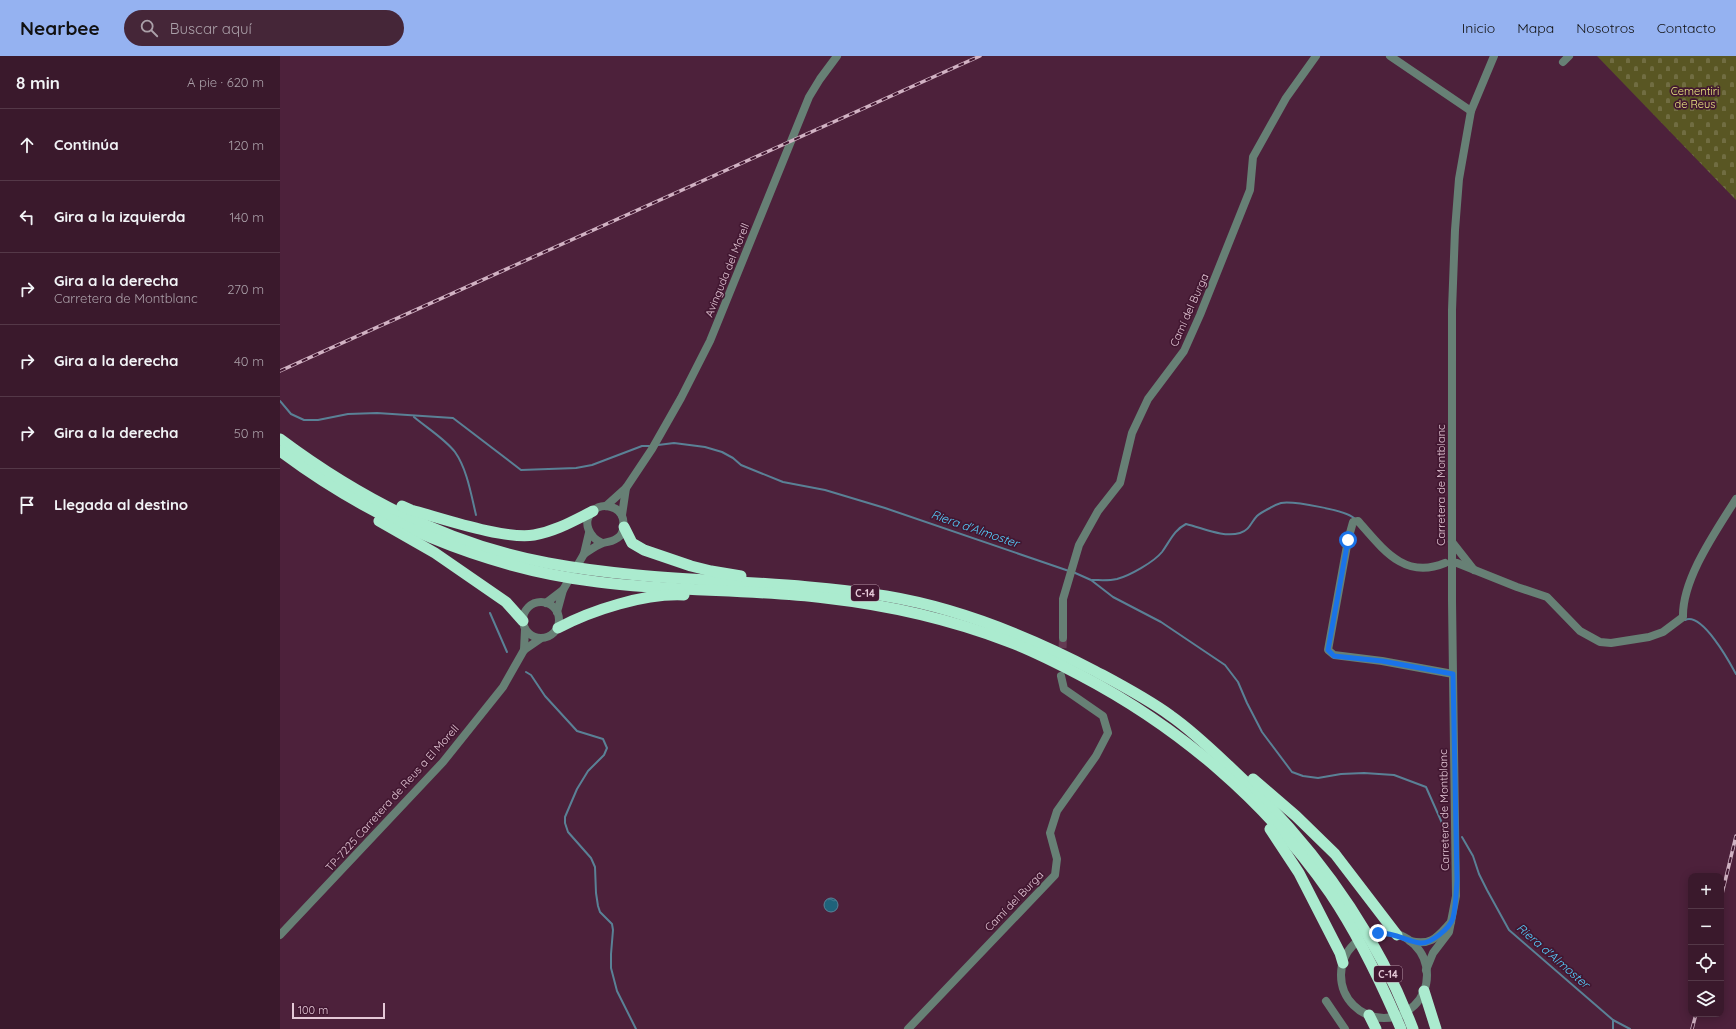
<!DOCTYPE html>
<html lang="es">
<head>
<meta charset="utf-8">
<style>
  body { margin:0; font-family:Quicksand,sans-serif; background:#452638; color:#f1f3f6 }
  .controls { position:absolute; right:12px; bottom:12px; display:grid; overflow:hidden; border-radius:8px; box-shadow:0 2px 10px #0003 }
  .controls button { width:36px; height:36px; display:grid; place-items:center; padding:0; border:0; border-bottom:1px solid #543848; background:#3a192c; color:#f1f3f6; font:20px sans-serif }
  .scale { position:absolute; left:12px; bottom:10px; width:93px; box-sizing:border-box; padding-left:4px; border:2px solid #e5c8d7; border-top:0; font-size:11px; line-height:14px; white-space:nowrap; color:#e5c8d7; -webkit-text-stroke:3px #421731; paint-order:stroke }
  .stop { position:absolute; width:12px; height:12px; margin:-9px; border:3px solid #1a73e8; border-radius:50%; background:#fff }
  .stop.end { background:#1a73e8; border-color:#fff; box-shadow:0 1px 4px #0008 }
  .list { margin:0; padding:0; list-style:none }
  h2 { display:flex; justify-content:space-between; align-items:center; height:52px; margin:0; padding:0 16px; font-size:17px }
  h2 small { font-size:13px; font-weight:400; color:#aba0a9 }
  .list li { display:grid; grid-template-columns:26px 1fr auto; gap:12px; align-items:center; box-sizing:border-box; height:72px; padding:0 16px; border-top:1px solid #543848 }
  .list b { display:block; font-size:15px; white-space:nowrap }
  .list p { margin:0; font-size:13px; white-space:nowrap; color:#aba0a9 }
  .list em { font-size:13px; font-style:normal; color:#aba0a9 }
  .icon { flex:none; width:22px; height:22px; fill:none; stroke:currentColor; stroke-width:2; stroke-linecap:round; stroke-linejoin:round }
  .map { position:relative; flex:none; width:1456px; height:973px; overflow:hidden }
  header { display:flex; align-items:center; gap:24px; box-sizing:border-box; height:56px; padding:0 20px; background:#95b2f1; color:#111 }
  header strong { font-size:19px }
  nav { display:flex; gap:22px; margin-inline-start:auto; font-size:14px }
  .search { width:280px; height:36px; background:#452638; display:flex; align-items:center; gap:10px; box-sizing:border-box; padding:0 14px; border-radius:22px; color:#aba0a9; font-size:15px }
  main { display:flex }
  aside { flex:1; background:#3a192c }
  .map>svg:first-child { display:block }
  .cemetery { fill:url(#cemetery-stones) }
  .water { fill:url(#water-ripples); stroke:#5a8196 }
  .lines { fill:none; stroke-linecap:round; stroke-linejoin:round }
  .stream { stroke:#5a8196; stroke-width:2 }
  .minor-tunnel { stroke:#643a52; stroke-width:8; stroke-dasharray:8 4; stroke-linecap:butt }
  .minor { stroke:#678075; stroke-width:8 }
  .highway { stroke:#abebcf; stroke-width:11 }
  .rail-casing { stroke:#d1b2c3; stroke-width:3.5 }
  .rail { stroke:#421731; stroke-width:2; stroke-dasharray:6; stroke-linecap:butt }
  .route { stroke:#1a73e8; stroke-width:5 }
  .labels { text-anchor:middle; stroke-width:3.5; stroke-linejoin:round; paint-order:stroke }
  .shield { fill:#421731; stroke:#b493a5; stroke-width:1 }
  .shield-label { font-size:10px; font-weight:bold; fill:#e5c8d7 }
  .park-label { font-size:11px; fill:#ece881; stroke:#421731 }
  .street-label { font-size:11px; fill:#e5c8d7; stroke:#421731 }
  .water-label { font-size:12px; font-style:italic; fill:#55cffd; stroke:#421731 }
</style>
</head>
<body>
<header>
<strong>Nearbee</strong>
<div class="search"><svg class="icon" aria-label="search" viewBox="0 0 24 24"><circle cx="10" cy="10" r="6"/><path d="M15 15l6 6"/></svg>Buscar aquí</div>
<nav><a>Inicio</a><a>Mapa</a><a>Nosotros</a><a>Contacto</a></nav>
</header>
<main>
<aside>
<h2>8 min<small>A pie · 620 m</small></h2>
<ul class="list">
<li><svg class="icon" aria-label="ahead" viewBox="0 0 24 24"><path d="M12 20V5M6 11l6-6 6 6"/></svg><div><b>Continúa</b></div><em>120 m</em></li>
<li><svg class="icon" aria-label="left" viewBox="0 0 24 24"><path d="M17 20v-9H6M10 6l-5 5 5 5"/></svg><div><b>Gira a la izquierda</b></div><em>140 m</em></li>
<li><svg class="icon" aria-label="right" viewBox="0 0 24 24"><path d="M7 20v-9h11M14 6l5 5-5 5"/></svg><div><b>Gira a la derecha</b><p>Carretera de Montblanc</p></div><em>270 m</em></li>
<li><svg class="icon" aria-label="right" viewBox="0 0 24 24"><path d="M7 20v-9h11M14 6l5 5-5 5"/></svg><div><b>Gira a la derecha</b></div><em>40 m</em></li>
<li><svg class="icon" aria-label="right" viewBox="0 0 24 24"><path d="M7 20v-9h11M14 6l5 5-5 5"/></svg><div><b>Gira a la derecha</b></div><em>50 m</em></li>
<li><svg class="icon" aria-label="arrive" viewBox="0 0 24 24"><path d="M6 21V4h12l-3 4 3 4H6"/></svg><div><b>Llegada al destino</b></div></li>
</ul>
</aside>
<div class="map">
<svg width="1456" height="973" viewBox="0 0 1456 973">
  <defs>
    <pattern id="cemetery-stones" width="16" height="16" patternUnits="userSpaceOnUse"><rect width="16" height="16" fill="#595623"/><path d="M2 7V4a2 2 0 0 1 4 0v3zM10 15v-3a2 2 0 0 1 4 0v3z" fill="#716d42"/></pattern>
    <pattern id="water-ripples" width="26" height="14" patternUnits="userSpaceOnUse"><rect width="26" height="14" fill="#1f627a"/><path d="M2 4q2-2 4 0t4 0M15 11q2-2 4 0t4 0" fill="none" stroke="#3f778c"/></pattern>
  </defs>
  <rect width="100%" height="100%" fill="#4d213b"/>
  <path class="cemetery" d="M1317 0H1456V144Z"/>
  <circle class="water" cx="551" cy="849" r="7"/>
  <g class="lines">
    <g class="stream">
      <path d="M0 345 11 358 24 364H38L68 358 97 357 173 362 241 414 296 412 312 409 362 390H372"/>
      <path d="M134 361C147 372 165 383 175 396 187 413 191 438 196 459"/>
      <path d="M378 389 394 387 425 391 442 396 453 402 461 409 503 426 545 434 605 452 789 515"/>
      <path d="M793 516 811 524 833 541 881 566 945 609 958 626 967 647 982 676 1012 716 1023 720 1038 722 1061 718 1084 717 1114 719 1146 731 1162 767 1168 772"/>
      <path d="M812 524C820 524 828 525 837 523 849 520 874 506 882 496 890 485 894 474 906 468 923 472 943 482 960 477 970 474 971 466 977 460 980 457 986 454 990 452 993 450 997 448 1001 447 1013 445 1067 454 1075 463"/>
      <path d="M210 557 227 596"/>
      <path d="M1405 564C1422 556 1449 605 1456 618"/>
      <path d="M246 616 251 619 265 640 297 675 323 683 327 692 324 699 308 715 297 733 285 761V767L288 776 311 802 315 811 316 837 318 850 320 856 332 868 333 874 331 898V912L337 935 356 973"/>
      <path d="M1182 781 1193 800 1199 818 1207 834 1229 874 1333 964 1350 973"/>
      <path d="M1333 973V964"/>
    </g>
    <path class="minor-tunnel" d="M782 604 783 582"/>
    <g class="minor">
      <path d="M1110 0 1191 55"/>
      <path d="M1283 6 1289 0"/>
      <path d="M326 450 346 432 372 393 401 342 430 285 529 41 540 23 557 0"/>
      <path d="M342 459 346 432"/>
      <path d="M1172 486 1194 514"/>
      <path d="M304 498C310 494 317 489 323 487 330 485 334 486 340 480 344 475 344 469 343 463 340 450 322 446 313 455 301 466 310 482 322 487"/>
      <path d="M1165 507C1124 524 1103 493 1078 465L1073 466 1068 484 1048 594 1054 599 1102 605 1173 618"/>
      <path d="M1177 507 1237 531 1267 541 1300 575 1320 586 1331 587 1369 581 1383 576 1403 561C1402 523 1436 475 1456 443"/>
      <circle cx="261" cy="564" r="18"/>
      <path d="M266 547 283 534"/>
      <path d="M277 556 283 534 304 498 309 477"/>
      <path d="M783 582V543L799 489 818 455 840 427 852 377 868 343 904 295 920 259 970 134 973 101 1006 42 1036 0"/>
      <path d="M244 594 245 574"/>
      <circle cx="1104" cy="919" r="43"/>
      <path d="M0 879 163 706 223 631 244 594 260 583"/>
      <path d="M1130 885C1152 890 1157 881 1171 866"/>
      <path d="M1146 914 1153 897 1169 876 1176 840 1172 545V254L1175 174 1179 123 1191 55 1214 0"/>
      <path d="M1046 945 1065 973"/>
      <path d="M628 973 775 819 777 803 770 777 777 755 816 700 828 677 823 660 784 633 781 620"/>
    </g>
    <g class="highway">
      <path d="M0 383C79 442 170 489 268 507 380 528 494 522 606 540 679 552 750 581 815 615 841 629 868 643 891 660 911 674 930 692 948 709 1027 782 1094 871 1133 973"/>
      <path d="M0 395C93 465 203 512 318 526 394 536 470 533 545 542 607 549 669 563 727 585 752 594 777 607 800 619 899 671 986 745 1050 837 1079 880 1101 926 1121 973"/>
      <path d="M122 450 131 454C161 462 225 484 254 479 276 475 293 465 313 455"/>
      <path d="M99 465 155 497 226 546 243 565"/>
      <path d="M344 471 352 487 364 494 411 510 431 515 461 520"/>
      <path d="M278 572C312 554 365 537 404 539"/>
      <path d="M973 723 1016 760 1055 798 1117 879"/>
      <path d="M990 773 1019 817 1060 897 1063 907"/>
      <path d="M1144 935 1156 973"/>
      <path d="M1089 959 1096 973"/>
    </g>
    <g class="rail-casing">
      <g id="rail">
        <path d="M0 315 700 0"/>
        <path d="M1441 842 1456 780"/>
        <path d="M1412 973 1416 958"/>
      </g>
    </g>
    <use href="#rail" class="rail"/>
  </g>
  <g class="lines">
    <path class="route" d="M1068 484 1048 594 1054 600 1102 605 1173 618 1177 825C1176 837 1176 850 1173 862 1170 872 1151 888 1140 887 1124 884 1116 877 1098 877"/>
  </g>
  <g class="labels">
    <g class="shield">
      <rect x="571" y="529" width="28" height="16" rx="3"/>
      <rect x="1094" y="910" width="28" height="16" rx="3"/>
    </g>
    <g class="shield-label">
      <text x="585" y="541">C-14</text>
      <text x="1108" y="922">C-14</text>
    </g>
    <g class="park-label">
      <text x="1415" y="39">Cementiri<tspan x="1415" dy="13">de Reus</tspan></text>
    </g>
    <g class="street-label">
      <text transform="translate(447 214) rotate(-68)" y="4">Avinguda del Morell</text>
      <text transform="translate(909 254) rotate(-66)" y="4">Camí del Burga</text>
      <text transform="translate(1161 429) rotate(-90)" y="4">Carretera de Montblanc</text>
      <text transform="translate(112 742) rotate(-48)" y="4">TP-7225 Carretera de Reus a El Morell</text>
      <text transform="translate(1164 754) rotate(-91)" y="4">Carretera de Montblanc</text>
      <text transform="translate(734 845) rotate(-46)" y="4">Camí del Burga</text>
    </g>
    <g class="water-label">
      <text transform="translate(695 473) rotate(19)" y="4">Riera d'Almoster</text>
      <text transform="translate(1273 900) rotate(41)" y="4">Riera d'Almoster</text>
    </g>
  </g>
</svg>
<div class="controls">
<button>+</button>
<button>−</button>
<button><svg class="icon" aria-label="locate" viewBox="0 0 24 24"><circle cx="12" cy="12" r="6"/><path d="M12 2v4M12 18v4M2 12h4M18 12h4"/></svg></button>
<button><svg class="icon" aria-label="layers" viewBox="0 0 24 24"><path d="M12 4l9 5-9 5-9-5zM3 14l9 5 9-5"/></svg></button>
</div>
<div class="scale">100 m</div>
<div class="stop" style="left:1068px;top:484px"></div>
<div class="stop end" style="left:1098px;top:877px"></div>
</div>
</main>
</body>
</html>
